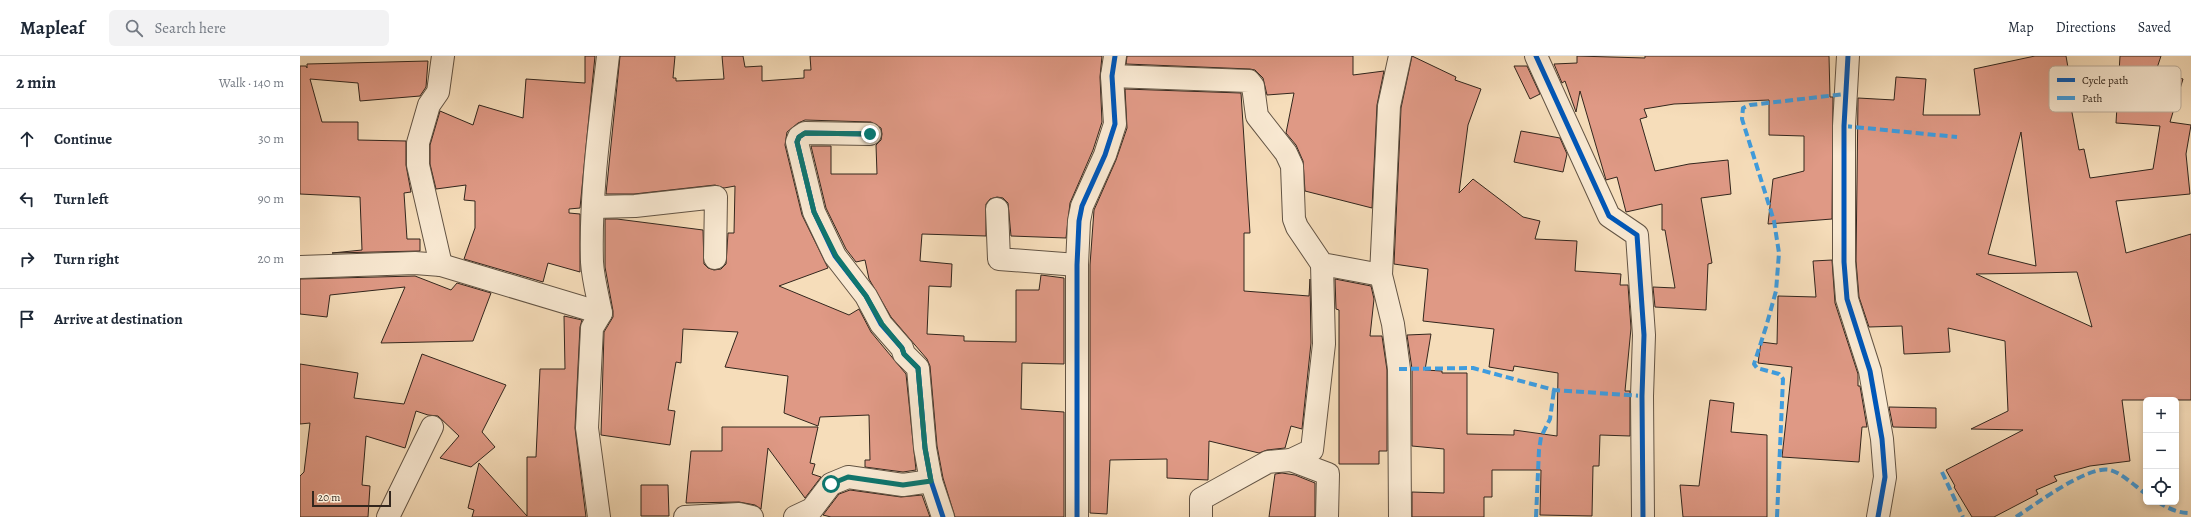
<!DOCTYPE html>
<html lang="en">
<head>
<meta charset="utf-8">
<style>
  body { margin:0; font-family:Alegreya,serif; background:#f2f2f3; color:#1f2937 }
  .controls { position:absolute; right:12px; bottom:12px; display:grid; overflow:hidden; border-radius:6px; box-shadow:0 2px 6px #0003 }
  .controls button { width:36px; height:36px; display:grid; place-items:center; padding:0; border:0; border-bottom:1px solid #e0e1e3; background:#fff; color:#1f2937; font:20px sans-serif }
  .scale { position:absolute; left:12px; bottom:10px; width:79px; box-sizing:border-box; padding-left:4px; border:2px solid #32261d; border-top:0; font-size:11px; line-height:14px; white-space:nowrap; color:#32261d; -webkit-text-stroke:3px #f9e9d2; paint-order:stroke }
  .stop { position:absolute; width:12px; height:12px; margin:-9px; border:3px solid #0f766e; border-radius:50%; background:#fff }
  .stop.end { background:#0f766e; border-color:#fff; box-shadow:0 1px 4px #0008 }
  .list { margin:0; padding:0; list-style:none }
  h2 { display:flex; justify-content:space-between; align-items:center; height:52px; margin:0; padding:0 16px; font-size:17px }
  h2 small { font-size:13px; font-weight:400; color:#747a83 }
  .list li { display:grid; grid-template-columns:26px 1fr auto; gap:12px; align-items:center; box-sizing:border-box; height:60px; padding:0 16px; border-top:1px solid #e0e1e3 }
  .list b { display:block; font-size:15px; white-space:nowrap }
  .list em { font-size:13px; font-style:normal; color:#747a83 }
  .icon { flex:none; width:22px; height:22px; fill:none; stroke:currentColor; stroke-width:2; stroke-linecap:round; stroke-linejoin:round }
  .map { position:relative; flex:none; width:1891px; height:461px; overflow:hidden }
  header { display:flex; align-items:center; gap:24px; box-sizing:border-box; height:56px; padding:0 20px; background:#fff; border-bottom:1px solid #e0e1e3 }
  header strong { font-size:19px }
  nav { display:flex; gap:22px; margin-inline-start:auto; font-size:14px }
  .search { width:280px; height:36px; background:#f2f2f3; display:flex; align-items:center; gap:10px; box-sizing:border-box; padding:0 14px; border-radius:6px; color:#747a83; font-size:15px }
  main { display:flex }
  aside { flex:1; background:#fff }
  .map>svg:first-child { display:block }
  .building { fill:#df9985; stroke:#32261d; fill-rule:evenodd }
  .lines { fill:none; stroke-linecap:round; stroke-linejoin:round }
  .minor-casing { stroke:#635444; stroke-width:24 }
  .minor { stroke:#f9e9d2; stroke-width:22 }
  .quiet { stroke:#3e9cdf; stroke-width:4; stroke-dasharray:8 4; stroke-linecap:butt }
  .cycleway-casing { stroke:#f9e9d2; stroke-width:8 }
  .cycleway { stroke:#0057b8; stroke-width:5 }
  .route { stroke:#0f766e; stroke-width:5 }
  .key { fill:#f9e9d2; stroke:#bdae9c; stroke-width:1 }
  .key-label { font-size:11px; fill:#32261d }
</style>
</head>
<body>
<header>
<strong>Mapleaf</strong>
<div class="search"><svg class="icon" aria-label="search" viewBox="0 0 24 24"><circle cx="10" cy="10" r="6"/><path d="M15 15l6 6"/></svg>Search here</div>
<nav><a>Map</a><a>Directions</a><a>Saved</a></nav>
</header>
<main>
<aside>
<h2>2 min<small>Walk · 140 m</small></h2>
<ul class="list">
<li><svg class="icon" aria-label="ahead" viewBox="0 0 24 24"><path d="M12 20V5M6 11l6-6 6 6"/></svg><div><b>Continue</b></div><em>30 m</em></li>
<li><svg class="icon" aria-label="left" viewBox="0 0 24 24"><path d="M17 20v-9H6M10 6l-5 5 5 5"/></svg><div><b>Turn left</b></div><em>90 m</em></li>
<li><svg class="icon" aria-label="right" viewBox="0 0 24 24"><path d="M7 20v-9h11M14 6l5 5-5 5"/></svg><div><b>Turn right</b></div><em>20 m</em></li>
<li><svg class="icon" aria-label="arrive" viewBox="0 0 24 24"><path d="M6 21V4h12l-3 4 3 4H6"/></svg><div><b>Arrive at destination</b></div></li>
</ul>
</aside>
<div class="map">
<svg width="1891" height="461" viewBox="0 0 1891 461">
  <rect width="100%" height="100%" fill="#f6ddba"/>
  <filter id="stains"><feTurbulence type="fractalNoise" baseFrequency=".005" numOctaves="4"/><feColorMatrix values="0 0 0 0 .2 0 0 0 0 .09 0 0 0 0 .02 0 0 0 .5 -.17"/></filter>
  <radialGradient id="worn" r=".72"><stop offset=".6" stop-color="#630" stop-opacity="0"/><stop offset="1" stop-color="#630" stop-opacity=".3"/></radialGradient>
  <g class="building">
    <path d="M285 0H295L280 152 269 153V157L280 158V216L248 207 243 226 164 203 175 172V145L164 144 166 129 136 133 130 108V89L140 55 173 69 179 49 223 62 226 23 285 27Z"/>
    <path d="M320 0H375L373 22H376V25L424 23 422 0H443L445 11 462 10V25L504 22V14H511L510 0H802L800 21 802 66 793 94 770 147 766 182 711 180 708 147 703 142 697 141 690 143 686 148V180L622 178 620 205 652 208 651 231 629 230 627 278 664 280V285L716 286V234H739L741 219 764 222V308L722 307 721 353 764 356V461H655L643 422 637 390 630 310 627 303 591 261 569 223 565 204 556 206 546 193 526 152 511 90H531V118H577L576 89 581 84 582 78 581 72 571 66 505 64 498 67 487 76 485 89 502 159 528 212 479 230 549 259 559 253 571 276 606 318 616 414 603 416 565 411V404H570L569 359 520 361 518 370 484 357 488 320 425 311 438 276 383 273 381 307 376 306 368 354 375 355 370 389 301 379 304 276 313 261V255L305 211V163H317L403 174 404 208 408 212 414 214 421 213 426 208 428 177H434L435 130 424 132 415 129 334 138H306Z"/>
    <path d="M827 0H1053V19L1084 15 1077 49 1072 152 1005 135 1003 105 996 89 986 77 994 37 967 39 963 22 955 14 950 13 826 8Z"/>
    <path d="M1112 0 1156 21 1155 24 1181 33 1168 69 1159 137 1173 123 1223 161 1240 165 1235 183 1277 185 1275 215 1321 218 1320 229H1328L1331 272 1325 335H1330V380L1300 379 1299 410H1293L1292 460 1240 459 1241 414H1192V441H1184V461H1112V436L1144 437V393L1112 390V313L1107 279 1131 278 1125 314 1142 315V317H1167V378L1214 379V374L1257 380 1258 317 1214 310 1213 315 1189 311 1194 273 1123 265 1128 213 1094 208 1101 52Z"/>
    <path d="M1277 0 1345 2V0H1529L1530 41H1533L1532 163 1468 168 1473 123 1504 115V80L1469 79V44L1374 48 1344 53 1347 61 1340 63 1355 115 1389 108 1428 104 1431 138 1401 142 1412 207 1408 208 1406 254 1355 251 1353 231 1375 232 1365 174H1362V148L1326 156 1317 121 1306 124 1280 35 1276 56 1265 25 1262 27 1254 8 1277 7Z"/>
    <path d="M1735 0H1766L1771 29 1767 30 1779 94 1784 93 1790 122 1853 113 1860 70 1816 67 1820 0H1861L1856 15 1883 23 1870 66 1891 69 1886 98 1890 138 1816 145 1826 197 1891 178V344H1822L1830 405 1790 410 1754 420 1757 425 1736 434 1738 438 1694 461H1672L1654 431 1655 430 1646 414 1723 374 1671 373 1708 355 1705 285 1648 272 1650 296 1604 298 1602 270 1569 271 1559 241 1556 205 1558 42 1594 44 1596 21 1626 23 1623 59H1680L1674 13ZM1721 76 1736 210 1688 198ZM1777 216 1792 271 1676 218 1736 217Z"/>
    <path d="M128 5 126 31 120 40 60 45 58 27 10 23 22 66H58V84L106 85V109L111 136 104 137 107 183H120V195L32 197 62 194 60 141 0 138V10H6L7 12V8Z"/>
    <path d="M1214 10H1227L1240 38 1230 43Z"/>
    <path d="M825 33 941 37 950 177H944V235L1009 240 1010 223 1011 287 1002 373 991 370 985 392 967 394 959 397 909 385 908 424 867 422V403L810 404 807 458 790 457V209L794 154 816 104 827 72Z"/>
    <path d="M1221 75 1260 82 1267 98 1263 116 1214 106Z"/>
    <path d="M1532 204 1535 247 1558 318V330H1560L1567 371H1562L1559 406 1482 401 1492 311 1458 307 1461 286 1477 288 1478 240 1516 241 1513 205Z"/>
    <path d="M115 220 151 234 157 227 191 237 173 285 81 287 105 231 30 239 27 261 0 258V223Z"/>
    <path d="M1035 223 1071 230 1074 243 1070 280H1082L1087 314V395H1079V408H1039V254L1036 253Z"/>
    <path d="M264 260 282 264 280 271 275 372 286 461H172L174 454 168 452 179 407 227 460V401H236L240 313H265Z"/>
    <path d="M122 298 206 329 182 376 195 391 171 411 140 402 159 380 138 360 128 359 116 355 105 392 66 380 62 429 70 430 68 461H0V420L4 416 10 367 0 368V308L58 317 54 342 104 348Z"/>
    <path d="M1410 344 1434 347 1431 376 1467 379V461H1383L1380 429 1399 430Z"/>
    <path d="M1589 351 1636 352V372L1593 371Z"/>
    <path d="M422 371H518L510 407 515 408 512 418 521 421 505 442 468 392 461 453 455 449 439 446 386 447 391 395H422Z"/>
    <path d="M982 417 995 419 1015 427V461H969L975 418Z"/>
    <path d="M341 429H368L369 460H341Z"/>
    <path d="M550 434 601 441 622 439 630 461H531L523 459 539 438Z"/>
  </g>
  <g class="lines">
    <g class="minor-casing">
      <g id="minor">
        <path d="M1100 0 1089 50 1081 219 1093 268 1099 313 1100 461"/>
        <path d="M1236 0 1309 160 1337 179 1344 279 1342 340 1343 461"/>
        <path d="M1548 0 1544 70V206L1547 243 1570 315 1582 383 1585 421 1578 461"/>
        <path d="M812 20 949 25 953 30 957 60 986 97 992 110 994 163 997 171 1022 208 1081 219"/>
        <path d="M570 78 505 77 499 81 497 86 514 156 535 200 566 240 581 268 602 292 604 298 618 312 625 392 631 425 643 461"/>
        <path d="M294 151 335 150 416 141 415 202"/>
        <path d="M697 153 699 203 777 209"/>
        <path d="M1022 208 1024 288 1012 394 991 404 1028 418 1027 461"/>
        <path d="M141 209 118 109V87L129 49 138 36 143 0"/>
        <path d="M0 211 115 207 141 209 301 257"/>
        <path d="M88 461 132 371"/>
        <path d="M299 461 287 372 292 272 301 257C298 241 293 223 292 206 290 137 300 68 308 0"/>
        <path d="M385 461 439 458 452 461"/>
        <path d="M495 461 512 453 531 428 548 421 603 429 631 425"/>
        <path d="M777 461V209L779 165 782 150 805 99 815 68 812 20 815 0"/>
        <path d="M901 461V443L968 406 991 404"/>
      </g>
    </g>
    <use href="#minor" class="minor"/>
    <g class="quiet">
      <path d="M1544 70 1657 81"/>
      <path d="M1099 313 1173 312 1254 334 1342 340"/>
      <path d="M1642 416 1663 461"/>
      <path d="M1858 446C1869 453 1878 457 1891 457"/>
      <path d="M1236 461 1239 394 1241 381 1250 363 1254 334"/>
      <path d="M1477 461 1483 323 1479 318 1457 312 1454 308 1466 271 1476 235 1479 197 1474 165 1442 63 1443 52 1450 49 1545 38"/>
      <path d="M1716 461C1736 448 1788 409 1810 414 1822 417 1836 431 1846 438"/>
    </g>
    <g class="cycleway-casing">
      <g id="cycleway">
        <path d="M1236 0 1309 160 1337 179 1344 279 1342 340 1343 461"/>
        <path d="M1548 0 1544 70V206L1547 243 1570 315 1582 383 1585 421 1578 461"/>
        <path d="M570 78 505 77 499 81 497 86 514 156 535 200 566 240 581 268 602 292 604 298 618 312 625 392 631 425 643 461"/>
        <path d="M777 461V209L779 165 782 150 805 99 815 68 812 20 815 0"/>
      </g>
    </g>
    <use href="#cycleway" class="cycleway"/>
  </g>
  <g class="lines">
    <path class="route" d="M531 428 548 421 603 429 631 425 625 392 618 312 604 298 602 292 582 268 566 240 536 200 514 156 497 86 499 81 505 77 570 78"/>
  </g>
  <rect x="1749" y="10" width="132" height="46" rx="6" class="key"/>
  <rect x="1757" y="22" width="18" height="4" fill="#0057b8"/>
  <rect x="1757" y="40" width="18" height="4" fill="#3e9cdf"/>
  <g class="key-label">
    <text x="1782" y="28">Cycle path</text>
    <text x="1782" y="46">Path</text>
  </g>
  <rect width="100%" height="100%" filter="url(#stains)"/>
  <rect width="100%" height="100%" fill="url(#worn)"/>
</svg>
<div class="controls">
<button>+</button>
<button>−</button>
<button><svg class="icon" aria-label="locate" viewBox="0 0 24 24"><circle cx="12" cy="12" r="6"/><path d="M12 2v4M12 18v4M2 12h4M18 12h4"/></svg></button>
</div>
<div class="scale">20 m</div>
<div class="stop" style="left:531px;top:428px"></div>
<div class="stop end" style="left:570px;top:78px"></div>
</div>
</main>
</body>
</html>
